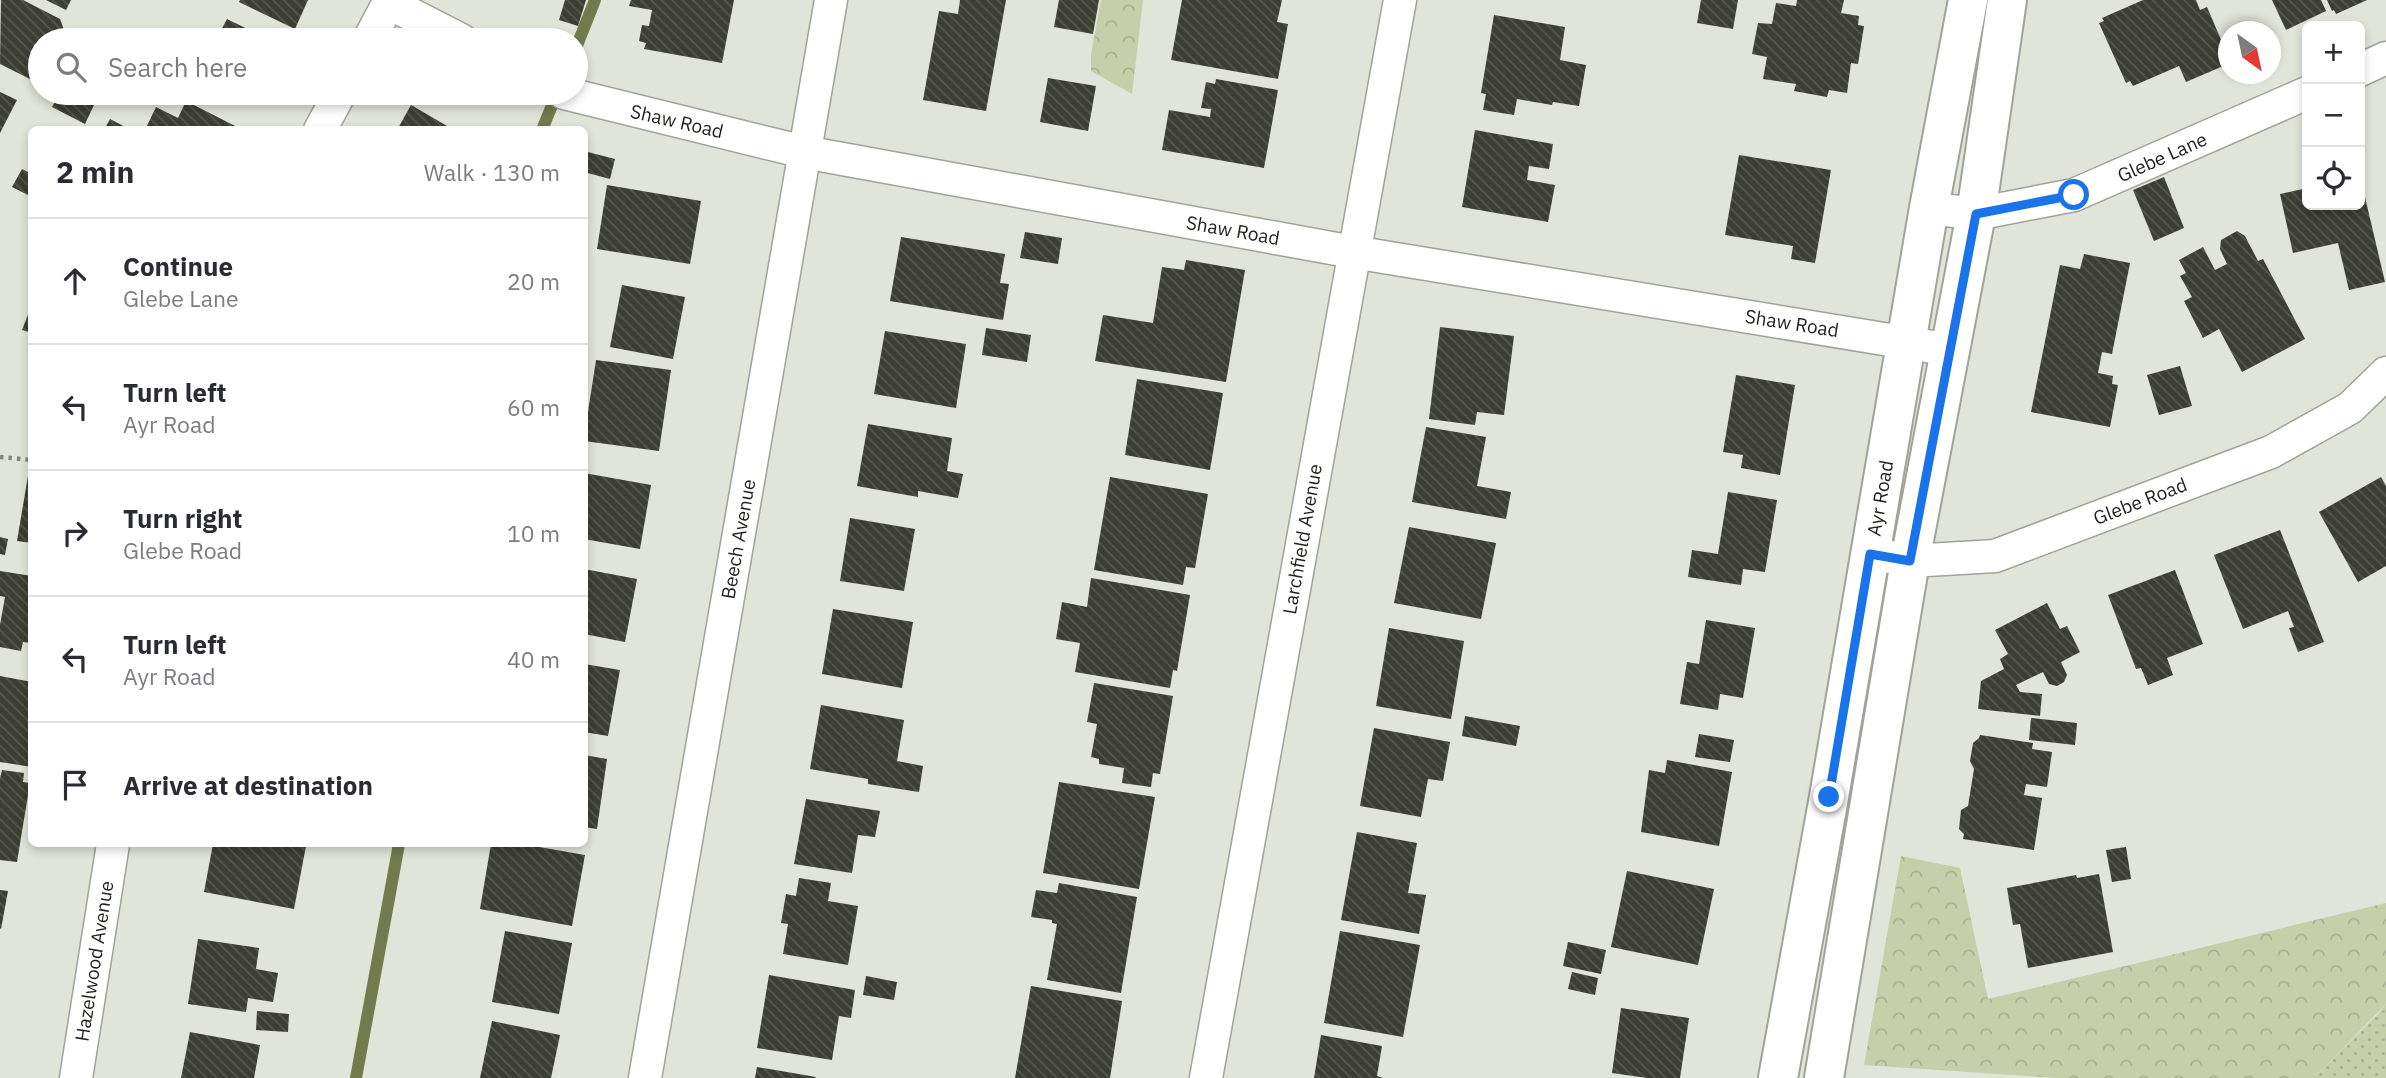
<!DOCTYPE html>
<html lang="en">
<head>
<meta charset="utf-8">
<style>
  body { margin:0; font-family:"IBM Plex Sans",sans-serif; background:#f2f2f3; color:#2b2b33 }
  .controls { position:absolute; right:21px; top:21px; display:grid; overflow:hidden; border-radius:10px; box-shadow:0 4px 10px #0003 }
  .controls button { width:63px; height:63px; display:grid; place-items:center; padding:0; border:0; border-bottom:2px solid #e1e1e2; background:#fff; color:#2b2b33; font:35px sans-serif }
  .compass { position:absolute; left:2218px; top:21px; width:63px; height:63px; border-radius:50%; background:#fff; box-shadow:0 4px 10px #0003; rotate:147deg }
  .stop { position:absolute; width:21px; height:21px; margin:-16px; border:5px solid #1a73e8; border-radius:50%; background:#fff }
  .stop.end { background:#1a73e8; border-color:#fff; box-shadow:0 2px 7px #0008 }
  .list { margin:0; padding:0; list-style:none }
  h2 { display:flex; justify-content:space-between; align-items:center; height:91px; margin:0; padding:0 28px; font-size:30px }
  h2 small { font-size:23px; font-weight:400; color:#7c7c81 }
  .list li { display:grid; grid-template-columns:46px 1fr auto; gap:21px; align-items:center; box-sizing:border-box; height:126px; padding:0 28px; border-top:2px solid #e1e1e2 }
  .list b { display:block; font-size:26px; white-space:nowrap }
  .list p { margin:0; font-size:23px; white-space:nowrap; color:#7c7c81 }
  .list em { font-size:23px; font-style:normal; color:#7c7c81 }
  .icon { flex:none; width:38px; height:38px; fill:none; stroke:currentColor; stroke-width:2; stroke-linecap:round; stroke-linejoin:round }
  .map { position:relative; flex:none; width:2386px; height:1078px; overflow:hidden }
  .search { position:absolute; background:#fff; box-shadow:0 4px 10px #0003; left:28px; top:28px; width:560px; height:77px; display:flex; align-items:center; gap:18px; box-sizing:border-box; padding:0 24px; border-radius:38px; color:#7c7c81; font-size:26px }
  .panel { position:absolute; background:#fff; box-shadow:0 4px 10px #0003; left:28px; top:126px; width:560px; height:721px; border-radius:10px }
  .map>svg:first-child { display:block }
  .forest { fill:url(#forest-crowns) }
  .park { fill:url(#park-dots) }
  .lines { fill:none; stroke-linecap:round; stroke-linejoin:round }
  .stream { stroke:#727a4e; stroke-width:12 }
  .building { fill:url(#building-back-hatch) }
  .street-casing { stroke:#a0a397; stroke-width:35 }
  .primary-casing { stroke:#a0a397; stroke-width:42 }
  .path { stroke:#85877f; stroke-width:4.5; stroke-dasharray:3.5 5; stroke-linecap:butt }
  .street { stroke:#fff; stroke-width:32 }
  .primary { stroke:#fff; stroke-width:38 }
  .route { stroke:#1a73e8; stroke-width:9 }
  .labels { text-anchor:middle; stroke-width:7; stroke-linejoin:round; paint-order:stroke }
  .street-label { font-size:19px; fill:#1f201c; stroke:#fff }
</style>
</head>
<body>
<div class="map">
<svg width="2386" height="1078" viewBox="0 0 2386 1078">
  <defs>
    <pattern id="forest-crowns" width="20" height="18" patternUnits="userSpaceOnUse" patternTransform="scale(1.75)"><rect width="20" height="18" fill="#c6ceaa"/><path d="M2 6a3 3 0 1 1 6 0M12 15a3 3 0 1 1 6 0" fill="none" stroke="#aab192"/></pattern>
    <pattern id="park-dots" width="8" height="8" patternUnits="userSpaceOnUse" patternTransform="scale(1.75)"><rect width="8" height="8" fill="#c6ceaa"/><path d="M2 2h.1M6 6h.1" fill="none" stroke="#aab192" stroke-width="1.8" stroke-linecap="round"/></pattern>
    <pattern id="building-back-hatch" width="6" height="6" patternUnits="userSpaceOnUse" patternTransform="scale(1.75)"><rect width="6" height="6" fill="#3c3e34"/><path d="M-1 5l2 2M0 0l6 6M5-1l2 2" fill="none" stroke="#56574f"/></pattern>
  </defs>
  <rect width="100%" height="100%" fill="#e1e4d8"/>
  <g class="forest">
    <path d="M1101 0H1143L1132 94 1091 71V54Z"/>
    <path d="M1901 856 1960 868 1988 999 2386 903V1004L2314 1078H2057L1864 1065Z"/>
  </g>
  <path class="park" d="M2386 1004V1078H2314L2377 1015Z"/>
  <g class="lines">
    <g class="stream">
      <path d="M576 48 595 0"/>
      <path d="M542 130 557 93"/>
      <path d="M356 1078 399 844"/>
    </g>
  </g>
  <g class="building">
    <path d="M1 0H23L60 19 64 30 79 38 78 40H40V84L0 64Z"/>
    <path d="M46 0H71L66 10Z"/>
    <path d="M240 0H308L295 29 239 2Z"/>
    <path d="M565 0H586L578 26 559 20Z"/>
    <path d="M631 0H734L722 63 644 49 646 43 639 41 642 25 649 26 652 10 629 6Z"/>
    <path d="M960 0H1006L986 111 923 100 939 11 958 14Z"/>
    <path d="M1059 0H1099L1093 34 1054 27Z"/>
    <path d="M1182 0H1282L1277 22 1288 24 1278 79 1171 60Z"/>
    <path d="M1701 0H1738L1733 29 1697 23Z"/>
    <path d="M1797 0H1844L1841 13 1859 16 1858 25 1864 26 1858 64 1851 63 1847 93 1829 90 1827 97 1794 91 1796 84 1763 79 1767 57 1752 54 1758 23 1772 24 1776 3 1796 6Z"/>
    <path d="M2143 0H2196L2200 10 2207 7 2228 56V64L2186 82 2179 66 2133 86 2130 81 2126 83 2099 23 2104 21 2102 18Z"/>
    <path d="M2272 0H2321L2326 11 2286 30Z"/>
    <path d="M2327 0H2367L2336 14 2334 10 2332 11Z"/>
    <path d="M1494 15 1565 27 1560 60 1586 65 1579 106 1553 102 1552 105 1517 99 1514 115 1483 110 1486 94 1481 93Z"/>
    <path d="M227 19 270 40H216Z"/>
    <path d="M1048 78 1096 86 1088 131 1040 122Z"/>
    <path d="M1216 79 1278 90 1264 168 1162 150 1169 110 1210 117 1211 109 1201 108 1206 82 1215 84Z"/>
    <path d="M0 92 17 100 0 133Z"/>
    <path d="M60 93H68L94 105 85 124 52 107Z"/>
    <path d="M226 93H262L257 104 251 101 249 104Z"/>
    <path d="M186 101 243 130H145L156 107 178 118Z"/>
    <path d="M411 105 454 130H397Z"/>
    <path d="M110 119 131 130H104Z"/>
    <path d="M1475 130 1553 144 1549 169 1529 166 1527 180 1555 185 1548 222 1462 207Z"/>
    <path d="M584 151 615 159 610 179 584 172Z"/>
    <path d="M1739 155 1831 170 1815 263 1791 259 1793 246 1725 235Z"/>
    <path d="M22 169 32 174V197L12 187Z"/>
    <path d="M2360 176 2385 282 2349 290 2338 243 2293 253 2280 194 2307 188V205H2360Z"/>
    <path d="M2164 177 2184 228 2154 241 2133 190Z"/>
    <path d="M607 185 701 201 690 264 597 249Z"/>
    <path d="M2237 231 2245 236 2258 261 2263 259 2305 339 2242 372 2219 329 2203 338 2184 301 2192 297 2180 276 2186 273 2179 260 2203 247 2215 270 2227 264 2220 249 2221 240Z"/>
    <path d="M1025 232 1062 238 1058 264 1020 258Z"/>
    <path d="M901 237 1005 254 1000 283 1009 284 1003 320 890 301Z"/>
    <path d="M2084 254 2130 263 2112 354 2102 352 2098 373 2113 376 2112 384 2118 385 2110 427 2031 412 2060 265 2080 269Z"/>
    <path d="M1186 260 1245 270 1226 382 1095 361 1103 315 1153 323 1162 267 1184 270Z"/>
    <path d="M622 285 685 297 673 359 610 347Z"/>
    <path d="M29 312 32 313V333L22 330Z"/>
    <path d="M1440 327 1514 336 1504 415 1477 412 1475 425 1429 419Z"/>
    <path d="M986 328 1031 335 1027 362 982 355Z"/>
    <path d="M885 331 966 344 956 408 874 394Z"/>
    <path d="M596 360 671 370 659 451 584 441V412H588Z"/>
    <path d="M2180 366 2192 406 2159 415 2147 375Z"/>
    <path d="M1736 375 1795 385 1780 475 1741 468 1743 455 1723 452Z"/>
    <path d="M1137 379 1223 393 1210 470 1125 455Z"/>
    <path d="M868 424 952 438 947 471 963 474 958 498 918 491V497L857 486Z"/>
    <path d="M1426 427 1486 437 1477 486 1511 492 1506 519 1412 502Z"/>
    <path d="M584 473 651 485 640 549 584 539Z"/>
    <path d="M28 476 32 477V543L17 541Z"/>
    <path d="M1110 477 1208 494 1195 568 1186 567 1183 585 1094 570Z"/>
    <path d="M2381 477 2386 486V566L2358 582 2319 512Z"/>
    <path d="M1728 492 1777 500 1765 572 1743 569 1741 585 1688 577 1692 550 1718 554Z"/>
    <path d="M850 518 915 529 904 591 840 581Z"/>
    <path d="M1409 527 1496 543 1481 619 1394 603Z"/>
    <path d="M2280 530 2324 642 2298 652 2289 628 2294 627 2288 611 2243 629 2214 555Z"/>
    <path d="M0 537 8 539 5 555 0 554Z"/>
    <path d="M584 569 637 579 625 642 584 634Z"/>
    <path d="M2175 570 2203 644 2167 658 2173 675 2148 685 2141 668 2136 669 2108 595Z"/>
    <path d="M0 571 32 576V643L23 642 21 651 0 647V625L5 597 0 596Z"/>
    <path d="M1091 578 1190 595 1177 671 1173 670 1170 688 1075 672 1080 643 1056 639 1062 602 1087 607Z"/>
    <path d="M2047 603 2060 629 2067 626 2080 652 2061 662 2067 675 2064 682 2057 686 2049 684 2043 672 2016 685 2020 692 2042 694 2040 716 1978 709 1981 681 2004 669 2000 659 2008 654 1995 630Z"/>
    <path d="M833 609 913 622 902 688 822 674Z"/>
    <path d="M1706 620 1755 628 1743 698 1720 694 1718 710 1680 704 1687 662 1699 664Z"/>
    <path d="M1389 628 1464 641 1451 719 1376 706Z"/>
    <path d="M584 664 620 670 608 736 584 732Z"/>
    <path d="M0 676 32 682V767L0 762Z"/>
    <path d="M1094 683 1173 696 1160 774 1153 773 1151 787 1122 783 1124 768 1099 764V759L1091 757 1097 724 1087 722Z"/>
    <path d="M821 705 904 720 897 761 923 766 919 792 868 784V779L810 769Z"/>
    <path d="M1465 716 1520 726 1516 746 1462 736Z"/>
    <path d="M2031 718 2077 723 2075 745 2029 740Z"/>
    <path d="M1374 728 1450 742 1443 781 1428 779 1421 817 1360 806Z"/>
    <path d="M1699 734 1734 740 1730 762 1695 757Z"/>
    <path d="M1980 735 2033 743 2032 749 2052 752 2047 787 2026 784 2024 795 2042 798 2034 850 1963 839 1964 834 1959 829 1961 810 1968 806 1974 769 1970 761 1973 743 1979 738Z"/>
    <path d="M584 755 607 759 597 829 584 827Z"/>
    <path d="M1667 760 1732 772 1719 846 1641 832 1649 770 1665 773Z"/>
    <path d="M2 770 24 773 23 782 30 783 17 862 0 860V778Z"/>
    <path d="M1059 782 1155 797 1139 889 1043 873Z"/>
    <path d="M806 799 880 811 875 837 858 835 852 873 794 864Z"/>
    <path d="M1357 832 1417 843 1408 893 1426 895 1419 934 1341 920Z"/>
    <path d="M213 844H291L306 846 294 909 204 892Z"/>
    <path d="M491 844H522L585 855 572 926 480 909Z"/>
    <path d="M2126 847 2131 879 2112 882 2106 850Z"/>
    <path d="M1627 871 1714 889 1698 965 1611 947Z"/>
    <path d="M2099 874 2113 952 2028 968 2020 924 2013 925 2007 888 2076 875 2077 878Z"/>
    <path d="M799 878 831 883 828 901 858 906 848 965 783 954 788 924 781 923 786 894 796 896Z"/>
    <path d="M1059 883 1137 897 1121 993 1047 980 1057 924 1052 923V920L1031 917 1036 890 1057 893Z"/>
    <path d="M0 890 8 891 1 929 0 928Z"/>
    <path d="M505 931 572 943 559 1014 492 1002Z"/>
    <path d="M1340 931 1420 945 1403 1037 1324 1023Z"/>
    <path d="M198 939 259 948 256 969 278 973 273 1002 248 998 246 1012 188 1004Z"/>
    <path d="M1568 942 1606 950 1601 974 1563 966Z"/>
    <path d="M1572 972 1598 978 1595 995 1568 989Z"/>
    <path d="M769 975 855 990 851 1018 839 1016 832 1060 757 1048Z"/>
    <path d="M866 976 897 982 894 1000 863 995Z"/>
    <path d="M1031 986 1122 1001 1110 1078H1015Z"/>
    <path d="M1621 1008 1689 1018 1680 1078H1647L1612 1073Z"/>
    <path d="M257 1011 289 1014 288 1032 256 1030Z"/>
    <path d="M492 1021 560 1035 551 1078H480Z"/>
    <path d="M190 1032 260 1045 254 1078H181Z"/>
    <path d="M1321 1035 1382 1046 1377 1076 1383 1078H1314Z"/>
    <path d="M757 1067 816 1077 815 1078H755Z"/>
  </g>
  <g class="lines">
    <g class="street-casing">
      <g id="street">
        <path d="M389 3 461 40"/>
        <path d="M369 40 390 0"/>
        <path d="M2360 70 2386 58"/>
        <path d="M564 93 804 152 1353 252 1951 350"/>
        <path d="M320 130 340 93"/>
        <path d="M1929 208 1976 214 2074 195 2307 93"/>
        <path d="M1870 553 1910 561 1995 556 2271 452 2350 408 2386 373"/>
        <path d="M76 1078 113 844"/>
        <path d="M645 1078 831 0"/>
        <path d="M1206 1078 1400 0"/>
      </g>
    </g>
    <g class="primary-casing">
      <g id="primary">
        <path d="M1778 1078 1829 797 1929 208 1968 0"/>
        <path d="M1824 1078 1910 561 1976 214 2007 0"/>
      </g>
    </g>
    <path class="path" d="M0 457 32 460"/>
    <use href="#street" class="street"/>
    <use href="#primary" class="primary"/>
  </g>
  <g class="lines">
    <path class="route" d="M1829 797 1870 554 1910 561 1976 214 2074 195"/>
  </g>
  <g class="labels">
    <g class="street-label">
      <text transform="translate(677 121) rotate(13)" y="7">Shaw Road</text>
      <text transform="translate(2162 157) rotate(-24)" y="7">Glebe Lane</text>
      <text transform="translate(1233 230) rotate(10)" y="7">Shaw Road</text>
      <text transform="translate(1792 323) rotate(9)" y="7">Shaw Road</text>
      <text transform="translate(1880 498) rotate(-80)" y="7">Ayr Road</text>
      <text transform="translate(2140 501) rotate(-21)" y="7">Glebe Road</text>
      <text transform="translate(738 539) rotate(-80)" y="7">Beech Avenue</text>
      <text transform="translate(1302 539) rotate(-80)" y="7">Larchfield Avenue</text>
      <text transform="translate(94 961) rotate(-81)" y="7">Hazelwood Avenue</text>
    </g>
  </g>
</svg>
<div class="controls">
<button>+</button>
<button>−</button>
<button><svg class="icon" aria-label="locate" viewBox="0 0 24 24"><circle cx="12" cy="12" r="6"/><path d="M12 2v4M12 18v4M2 12h4M18 12h4"/></svg></button>
</div>
<svg class="compass" viewBox="-18 -18 36 36"><path d="M0-13l5 13h-10z" fill="#e53935"/><path d="M0 13l5-13h-10z" fill="#7c7c81"/></svg>
<div class="stop" style="left:2074px;top:195px"></div>
<div class="stop end" style="left:1829px;top:797px"></div>
<div class="search"><svg class="icon" aria-label="search" viewBox="0 0 24 24"><circle cx="10" cy="10" r="6"/><path d="M15 15l6 6"/></svg>Search here</div>
<section class="panel">
<h2>2 min<small>Walk · 130 m</small></h2>
<ul class="list">
<li><svg class="icon" aria-label="ahead" viewBox="0 0 24 24"><path d="M12 20V5M6 11l6-6 6 6"/></svg><div><b>Continue</b><p>Glebe Lane</p></div><em>20 m</em></li>
<li><svg class="icon" aria-label="left" viewBox="0 0 24 24"><path d="M17 20v-9H6M10 6l-5 5 5 5"/></svg><div><b>Turn left</b><p>Ayr Road</p></div><em>60 m</em></li>
<li><svg class="icon" aria-label="right" viewBox="0 0 24 24"><path d="M7 20v-9h11M14 6l5 5-5 5"/></svg><div><b>Turn right</b><p>Glebe Road</p></div><em>10 m</em></li>
<li><svg class="icon" aria-label="left" viewBox="0 0 24 24"><path d="M17 20v-9H6M10 6l-5 5 5 5"/></svg><div><b>Turn left</b><p>Ayr Road</p></div><em>40 m</em></li>
<li><svg class="icon" aria-label="arrive" viewBox="0 0 24 24"><path d="M6 21V4h12l-3 4 3 4H6"/></svg><div><b>Arrive at destination</b></div></li>
</ul>
</section>
</div>
</body>
</html>
